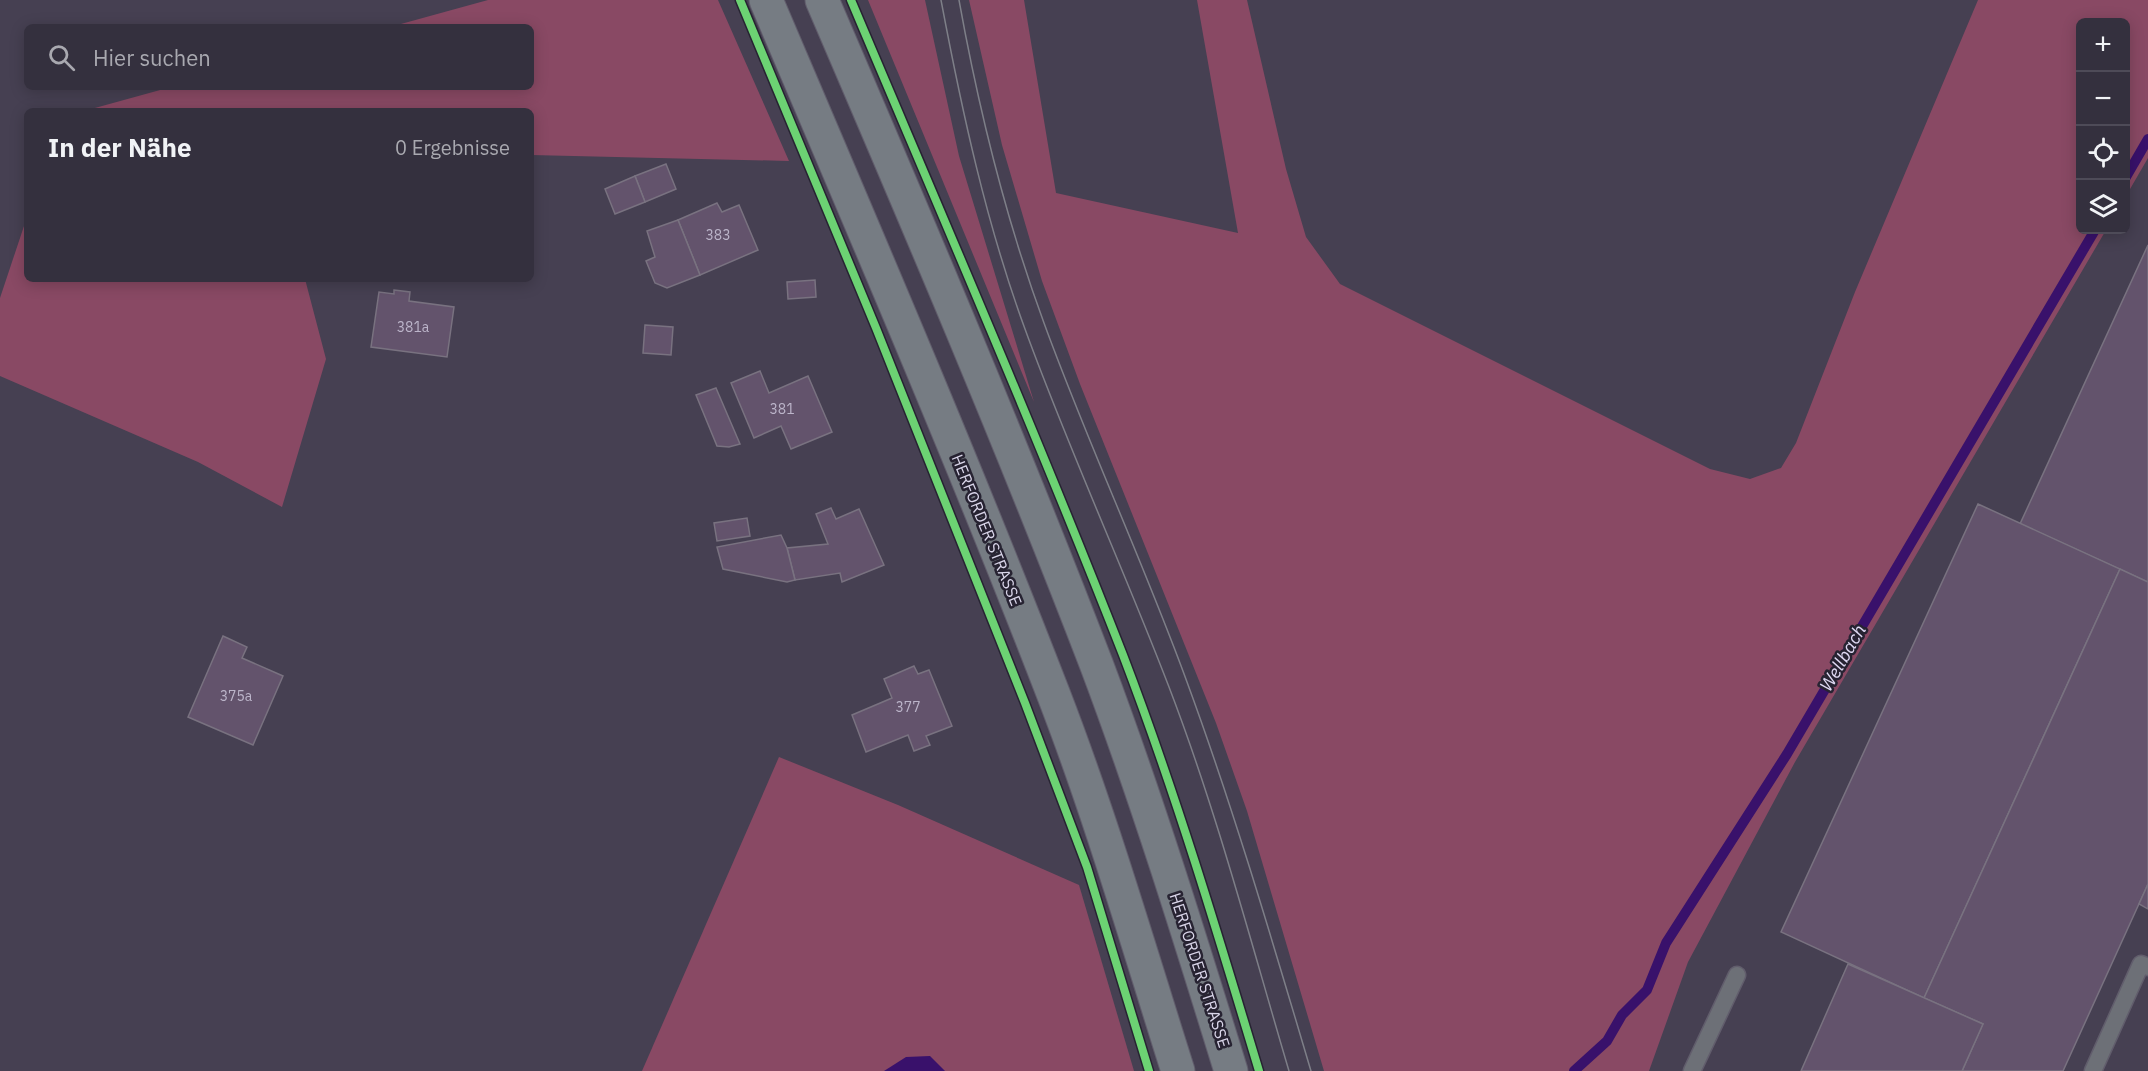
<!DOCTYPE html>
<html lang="de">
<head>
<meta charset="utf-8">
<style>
  body { margin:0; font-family:"IBM Plex Sans",sans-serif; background:#3c3845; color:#f1f3f6 }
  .controls { position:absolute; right:18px; top:18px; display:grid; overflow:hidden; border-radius:9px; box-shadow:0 3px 15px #0003 }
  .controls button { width:54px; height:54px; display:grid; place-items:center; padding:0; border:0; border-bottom:2px solid #4e4b58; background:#34303e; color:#f1f3f6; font:30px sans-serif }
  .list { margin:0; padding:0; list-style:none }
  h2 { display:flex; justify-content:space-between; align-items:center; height:78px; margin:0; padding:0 24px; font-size:26px }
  h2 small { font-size:20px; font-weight:400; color:#a9a9b0 }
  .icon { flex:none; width:33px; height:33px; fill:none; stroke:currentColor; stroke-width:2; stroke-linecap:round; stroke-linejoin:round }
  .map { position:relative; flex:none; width:2148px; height:1071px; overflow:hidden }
  .search { position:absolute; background:#34303e; box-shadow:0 3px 15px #0003; left:24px; top:24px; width:510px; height:66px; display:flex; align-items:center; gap:15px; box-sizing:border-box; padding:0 21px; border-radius:9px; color:#a9a9b0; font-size:22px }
  .panel { position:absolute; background:#34303e; box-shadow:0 3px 15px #0003; left:24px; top:108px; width:510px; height:174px; border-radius:9px }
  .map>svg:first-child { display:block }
  .green { fill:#894964 }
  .water { fill:#39116b }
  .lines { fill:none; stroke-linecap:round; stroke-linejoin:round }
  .stream { stroke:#39116b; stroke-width:10 }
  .building { fill:#63536c; stroke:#797280; stroke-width:1.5 }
  .lane-casing { stroke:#615d6c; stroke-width:19 }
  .primary-casing { stroke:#615d6c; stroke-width:35 }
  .lane { stroke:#6d7077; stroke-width:16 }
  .primary { stroke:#767c83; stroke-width:33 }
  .tram { stroke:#7e7f88; stroke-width:1.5 }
  .cycleway-casing { stroke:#272332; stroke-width:11 }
  .cycleway { stroke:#6cd273; stroke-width:8 }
  .labels { text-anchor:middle; stroke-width:5; stroke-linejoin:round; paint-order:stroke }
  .number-label { font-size:14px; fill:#bcb5ca }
  .street-label { font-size:16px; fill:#dad6ea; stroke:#272332 }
  .water-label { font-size:18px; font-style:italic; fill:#e0daf4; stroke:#272332 }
</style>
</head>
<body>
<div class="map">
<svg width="2148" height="1071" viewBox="0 0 2148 1071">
  <rect width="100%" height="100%" fill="#464052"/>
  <g class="green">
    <path d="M488 0H718L789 161 531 155V111H84L171 87H531V27H390Z"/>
    <path d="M868 0H925L959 156 1034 402Z"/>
    <path d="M969 0H1024L1056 193 1238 233 1197 0H1247L1286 169 1306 237 1340 284 1710 469 1750 479 1781 468 1796 443 1855 292 1978 0H2148V158L2126 196V22H2080V230H2106L1795 762 1688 962 1649 1071H1324L1247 811 1216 723 1080 384 1042 281 1002 145Z"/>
    <path d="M27 217V279H305L326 359 282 507 198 462 0 376V298Z"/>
    <path d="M779 757 898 805 1079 885 1134 1071H642Z"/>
  </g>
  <path class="water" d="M930 1056 945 1071H884L906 1057Z"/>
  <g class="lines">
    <g class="stream">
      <path d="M2126 177 2148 139"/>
      <path d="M1574 1071 1607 1041 1622 1015 1647 990 1666 943 1787 754 2095 230"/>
    </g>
  </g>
  <g class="building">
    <path d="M666 164 676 189 645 202 635 176Z"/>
    <path d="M635 176 645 202 615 214 605 189Z"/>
    <path d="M717 203 722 212 739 205 758 250 700 275 678 220Z"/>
    <path d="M678 220 700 275 667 288 655 283 646 261 655 257 647 231Z"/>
    <path d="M2148 245V582L2020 524Z"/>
    <path d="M815 280 816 297 788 299 787 282Z"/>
    <path d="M394 290 410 292 409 301 454 307 447 357 371 347 379 292 394 294Z"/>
    <path d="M645 325 673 327 671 355 643 353Z"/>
    <path d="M760 371 769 393 808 376 832 432 791 449 781 426 754 438 731 383Z"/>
    <path d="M716 388 740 444 729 447 717 446 696 395Z"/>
    <path d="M1978 504 2120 569 1924 998 1781 932Z"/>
    <path d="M831 508 836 519 859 509 884 565 842 582 840 573 795 580 787 548 828 544 816 514Z"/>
    <path d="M747 518 750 536 717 541 714 523Z"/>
    <path d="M781 535 787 548 795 580 787 582 723 569 717 547Z"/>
    <path d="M2120 569 2148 582V884L2063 1071H1962L1983 1024 1924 998Z"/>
    <path d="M223 636 247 647 242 658 283 676 253 745 188 717Z"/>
    <path d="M914 666 918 674 929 670 952 726 926 736 930 745 914 751 908 735 866 752 852 715 892 698 884 679Z"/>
    <path d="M2148 884V909L2139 904Z"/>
    <path d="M1848 964 1983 1024 1962 1071H1801Z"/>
  </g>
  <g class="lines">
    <g class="lane-casing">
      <g id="lane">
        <path d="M1692 1071 1737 975"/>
        <path d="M2093 1071 2141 964 2148 967"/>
      </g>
    </g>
    <g class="primary-casing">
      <g id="primary">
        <path d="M766 0C864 230 963 460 1053 693 1101 817 1138 945 1178 1071"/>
        <path d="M822 0C917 221 1011 442 1097 666 1147 799 1189 935 1231 1071"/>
      </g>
    </g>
    <use href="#lane" class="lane"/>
    <use href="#primary" class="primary"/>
    <g class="tram">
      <path d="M941 0C962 111 986 223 1025 329 1069 450 1123 567 1169 687 1217 812 1251 943 1289 1071"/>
      <path d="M959 0C979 111 1005 217 1044 323 1088 444 1143 561 1187 682 1234 810 1272 940 1311 1071"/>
    </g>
    <g class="cycleway-casing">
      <g id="cycleway">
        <path d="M740 0 876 328 1025 703 1087 867 1149 1071"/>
        <path d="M851 0C943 218 1037 435 1123 655 1175 791 1217 931 1259 1071"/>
      </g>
    </g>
    <use href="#cycleway" class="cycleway"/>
  </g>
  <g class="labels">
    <g class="number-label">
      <text x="718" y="240">383</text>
      <text x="413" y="332">381a</text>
      <text x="782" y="414">381</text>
      <text x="236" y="701">375a</text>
      <text x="908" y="712">377</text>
    </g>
    <g class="street-label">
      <text transform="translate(987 530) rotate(68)" y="6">HERFORDER STRASSE</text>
      <text transform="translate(1200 970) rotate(72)" y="6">HERFORDER STRASSE</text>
    </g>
    <g class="water-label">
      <text transform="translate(1843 658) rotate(-60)" y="6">Wellbach</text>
    </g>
  </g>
</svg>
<div class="controls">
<button>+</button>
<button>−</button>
<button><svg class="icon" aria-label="locate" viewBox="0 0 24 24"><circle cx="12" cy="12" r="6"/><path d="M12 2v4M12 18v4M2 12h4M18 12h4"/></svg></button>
<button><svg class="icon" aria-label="layers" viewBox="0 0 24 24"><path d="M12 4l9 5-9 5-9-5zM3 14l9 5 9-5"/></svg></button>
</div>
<div class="search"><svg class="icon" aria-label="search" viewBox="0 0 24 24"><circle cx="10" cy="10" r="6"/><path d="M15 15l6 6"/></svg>Hier suchen</div>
<section class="panel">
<h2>In der Nähe<small>0 Ergebnisse</small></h2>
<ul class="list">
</ul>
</section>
</div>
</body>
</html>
